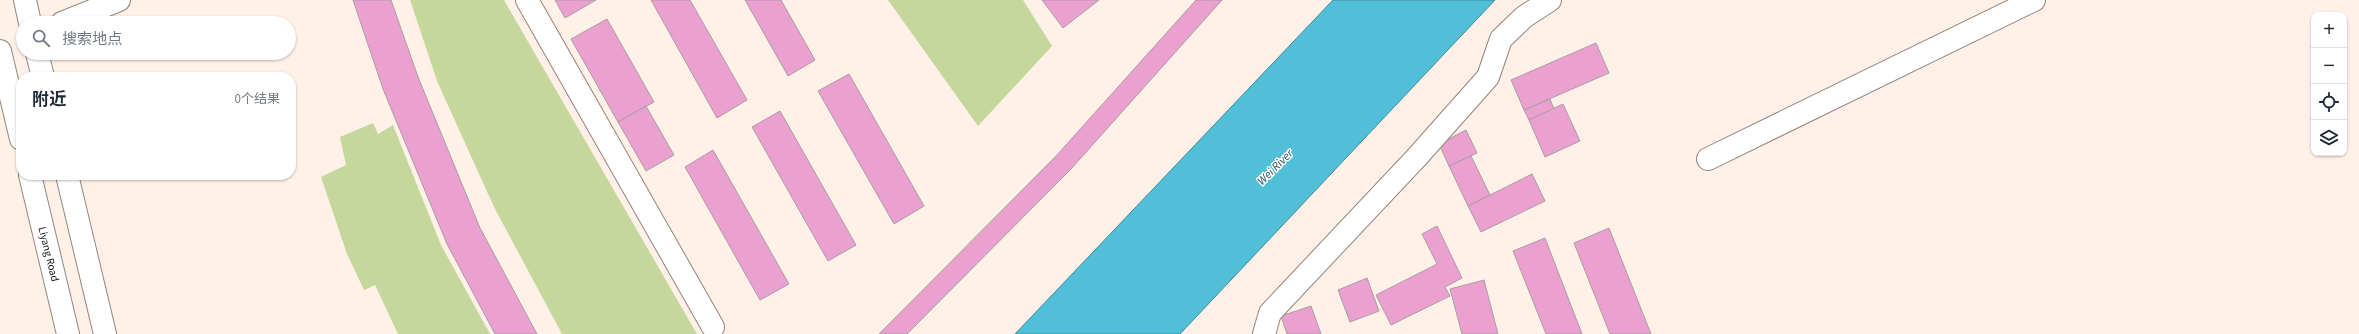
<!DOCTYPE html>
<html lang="zh">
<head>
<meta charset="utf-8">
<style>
  body { margin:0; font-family:"Source Sans 3","Noto Sans SC",sans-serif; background:#f2f2f3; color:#1f2937 }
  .controls { position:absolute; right:12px; top:12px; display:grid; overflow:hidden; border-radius:8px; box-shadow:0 1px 3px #0004 }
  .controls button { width:36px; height:36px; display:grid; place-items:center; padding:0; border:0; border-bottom:1px solid #e0e1e3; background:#fff; color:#1f2937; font:20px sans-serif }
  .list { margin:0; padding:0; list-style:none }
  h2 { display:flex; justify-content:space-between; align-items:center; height:52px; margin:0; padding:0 16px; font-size:17px }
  h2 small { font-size:13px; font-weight:400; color:#747a83 }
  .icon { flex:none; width:22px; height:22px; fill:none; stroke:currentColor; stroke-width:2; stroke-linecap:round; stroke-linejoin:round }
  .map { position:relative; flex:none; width:2359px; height:334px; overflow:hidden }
  .search { position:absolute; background:#fff; box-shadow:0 1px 3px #0004; left:16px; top:16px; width:280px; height:44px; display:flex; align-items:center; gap:10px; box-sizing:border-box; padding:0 14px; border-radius:22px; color:#747a83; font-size:15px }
  .panel { position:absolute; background:#fff; box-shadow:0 1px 3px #0004; left:16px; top:72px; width:280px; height:108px; border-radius:16px }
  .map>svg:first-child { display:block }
  .green { fill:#c5d79d }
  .water { fill:#51bfd7; stroke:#3f8b9b }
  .building { fill:#eba1cf; stroke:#aa9ca4 }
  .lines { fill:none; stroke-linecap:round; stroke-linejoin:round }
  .minor-casing { stroke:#93867e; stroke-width:24 }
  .major-casing { stroke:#93867e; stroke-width:24 }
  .minor { stroke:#fff; stroke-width:22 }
  .major { stroke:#fff; stroke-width:22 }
  .labels { text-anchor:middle; stroke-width:3; stroke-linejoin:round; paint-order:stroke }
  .street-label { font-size:11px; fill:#15110e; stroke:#fff }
  .water-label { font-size:12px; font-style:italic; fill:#25545f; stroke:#fff }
</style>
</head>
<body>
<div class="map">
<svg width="2359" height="334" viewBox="0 0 2359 334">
  <rect width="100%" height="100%" fill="#fff0e8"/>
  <g class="green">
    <path d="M410 0H504L697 334H562L494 207 437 81Z"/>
    <path d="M888 0H1023L1052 46 978 126Z"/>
    <path d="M373 123 378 134 393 125 441 245 490 334H398L375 285 364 290 347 254 321 177 346 165 340 137Z"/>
  </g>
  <path class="water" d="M1333 0H1495L1180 334H1015Z"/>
  <g class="building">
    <path d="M353 0H391L418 77 480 228 537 334H495L447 244 383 89Z"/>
    <path d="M555 0H596L565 18Z"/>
    <path d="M651 0H690L747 100 717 118Z"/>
    <path d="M745 0H781L815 60 788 76Z"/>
    <path d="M1042 0H1099L1063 28Z"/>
    <path d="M1196 0H1222L1071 169 907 334H879L1057 155Z"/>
    <path d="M607 19 654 102 618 122 571 39Z"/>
    <path d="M1596 43 1609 73 1524 110 1511 80Z"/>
    <path d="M849 74 924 206 894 224 818 91Z"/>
    <path d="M1550 99 1554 109 1529 120 1524 110Z"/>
    <path d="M1563 104 1580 141 1545 157 1529 120Z"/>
    <path d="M646 106 674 155 646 171 618 122Z"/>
    <path d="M780 111 856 245 828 261 752 127Z"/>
    <path d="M1466 130 1477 153 1449 166 1439 144Z"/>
    <path d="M713 150 789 284 760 300 685 167Z"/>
    <path d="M1471 156 1490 195 1468 206 1449 166Z"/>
    <path d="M1532 174 1545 201 1481 232 1468 206Z"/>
    <path d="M1437 226 1462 278 1445 287 1450 296 1391 325 1376 295 1437 264 1422 234Z"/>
    <path d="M1609 228 1651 334H1610L1574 243Z"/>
    <path d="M1545 238 1582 334H1546L1513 251Z"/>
    <path d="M1367 278 1379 311 1350 322 1338 290Z"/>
    <path d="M1484 280 1498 334H1462L1450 289Z"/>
    <path d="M1311 306 1321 334H1287L1281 316Z"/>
  </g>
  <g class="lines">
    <g class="minor-casing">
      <g id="minor">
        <path d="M527 0 713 327"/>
        <path d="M62 23 119 0"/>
        <path d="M1708 159 2034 0"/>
        <path d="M1264 334 1270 313 1417 157 1488 77 1501 39 1524 17 1550 0"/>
      </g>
    </g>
    <g class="major-casing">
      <g id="major">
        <path d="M25 0 30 23"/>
        <path d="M0 51 21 139"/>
        <path d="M37 53 43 77"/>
        <path d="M30 175 68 334"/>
        <path d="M67 175 105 334"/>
      </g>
    </g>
    <use href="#minor" class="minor"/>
    <use href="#major" class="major"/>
  </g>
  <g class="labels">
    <g class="street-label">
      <text transform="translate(49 254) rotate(76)" y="4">Liyang Road</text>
    </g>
    <g class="water-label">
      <text transform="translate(1275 167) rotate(-45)" y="4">Wei River</text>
    </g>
  </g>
</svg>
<div class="controls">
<button>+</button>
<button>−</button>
<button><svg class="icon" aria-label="locate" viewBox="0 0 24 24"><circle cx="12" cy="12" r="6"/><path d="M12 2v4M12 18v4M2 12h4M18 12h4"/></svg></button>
<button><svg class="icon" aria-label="layers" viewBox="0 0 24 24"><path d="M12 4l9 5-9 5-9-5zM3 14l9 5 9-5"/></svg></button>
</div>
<div class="search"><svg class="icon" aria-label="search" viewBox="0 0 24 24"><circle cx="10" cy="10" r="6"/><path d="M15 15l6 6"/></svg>搜索地点</div>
<section class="panel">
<h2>附近<small>0个结果</small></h2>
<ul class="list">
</ul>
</section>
</div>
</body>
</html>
